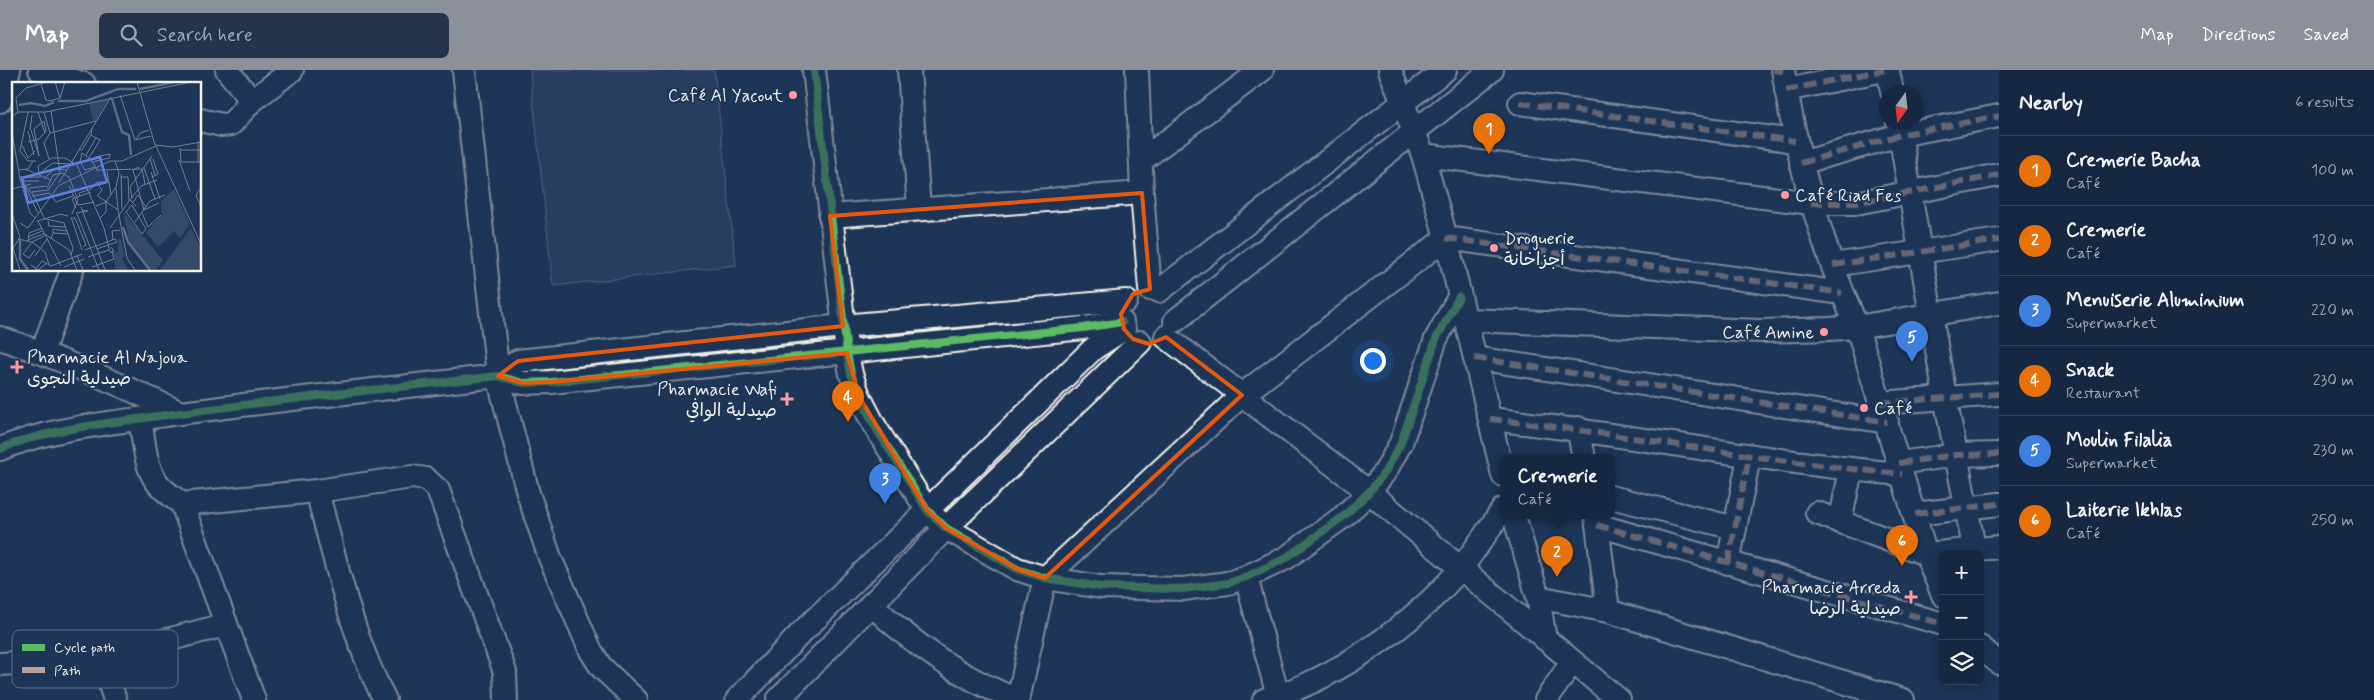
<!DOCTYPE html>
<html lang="en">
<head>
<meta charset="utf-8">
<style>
  body { margin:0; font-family:Mynerve,"Playpen Sans Arabic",sans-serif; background:#23344c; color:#f1f3f6 }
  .controls { position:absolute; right:15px; bottom:15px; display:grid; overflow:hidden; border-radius:8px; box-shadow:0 2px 12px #0003 }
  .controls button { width:45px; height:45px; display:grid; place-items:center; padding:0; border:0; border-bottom:1px solid #35445a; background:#162841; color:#f1f3f6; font:25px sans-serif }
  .compass { position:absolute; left:1879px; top:15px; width:45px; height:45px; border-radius:50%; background:#162841; box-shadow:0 2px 12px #0003; rotate:195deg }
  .you { position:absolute; left:1372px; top:290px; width:18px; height:18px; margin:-12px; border:4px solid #fff; border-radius:50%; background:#1a73e8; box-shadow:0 0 0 8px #1a73e833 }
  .badge { display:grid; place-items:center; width:32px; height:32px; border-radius:50%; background:#8c9099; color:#fff; font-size:16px; font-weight:700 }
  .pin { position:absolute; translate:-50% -41px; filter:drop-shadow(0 1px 2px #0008) }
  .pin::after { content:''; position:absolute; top:26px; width:18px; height:15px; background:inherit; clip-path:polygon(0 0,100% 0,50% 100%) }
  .popup { position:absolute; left:1500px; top:384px; width:115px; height:65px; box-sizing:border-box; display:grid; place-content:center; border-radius:8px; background:#162841; filter:drop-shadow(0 1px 4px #0005); font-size:16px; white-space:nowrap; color:#9ea6b1 }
  .popup b { font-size:19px; color:#f1f3f6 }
  .popup::after { content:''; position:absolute; left:50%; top:100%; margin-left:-10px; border:10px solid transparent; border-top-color:#162841 }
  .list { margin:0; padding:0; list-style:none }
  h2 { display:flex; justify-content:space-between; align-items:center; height:65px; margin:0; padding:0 20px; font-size:21px }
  h2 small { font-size:16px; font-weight:400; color:#9ea6b1 }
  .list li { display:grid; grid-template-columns:32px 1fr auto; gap:15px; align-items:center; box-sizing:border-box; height:70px; padding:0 20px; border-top:1px solid #35445a }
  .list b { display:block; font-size:19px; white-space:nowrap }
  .list p { margin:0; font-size:16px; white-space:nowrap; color:#9ea6b1 }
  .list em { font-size:16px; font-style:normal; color:#9ea6b1 }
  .icon { flex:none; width:28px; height:28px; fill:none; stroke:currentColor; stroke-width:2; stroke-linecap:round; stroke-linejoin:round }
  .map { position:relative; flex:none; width:1999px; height:630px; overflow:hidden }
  header { display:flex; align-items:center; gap:30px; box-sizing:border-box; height:70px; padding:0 25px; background:#8c9099; color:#fff }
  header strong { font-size:24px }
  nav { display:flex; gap:28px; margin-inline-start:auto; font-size:18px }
  .search { width:350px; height:45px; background:#23344c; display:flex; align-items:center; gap:12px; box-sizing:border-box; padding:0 18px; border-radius:8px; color:#9ea6b1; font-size:19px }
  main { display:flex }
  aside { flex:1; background:#162841 }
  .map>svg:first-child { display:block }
  .pitch { fill:#354a67; stroke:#949ea8 }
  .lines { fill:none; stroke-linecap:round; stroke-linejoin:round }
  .minor-casing { stroke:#f4f1e8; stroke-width:26 }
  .minor { stroke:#1d3557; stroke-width:22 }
  .quiet { stroke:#bda197; stroke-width:6; stroke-dasharray:12 6; stroke-linecap:butt }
  .cycleway-casing { stroke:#1d3557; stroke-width:11 }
  .cycleway { stroke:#5cba63; stroke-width:8 }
  .marked { fill:none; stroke:#e8590c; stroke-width:4; stroke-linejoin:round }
  .poi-dot { fill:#ff9aa2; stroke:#1d3557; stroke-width:2 }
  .labels { text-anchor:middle; stroke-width:4; stroke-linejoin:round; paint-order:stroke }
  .poi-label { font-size:18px; fill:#f4f1e8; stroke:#1d3557; text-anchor:end }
  .inset-river { fill:none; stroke:#5e6d82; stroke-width:2.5 }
  .inset-road { fill:none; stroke:#738091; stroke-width:1 }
  .view { fill:#5e7fdd; fill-opacity:0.15; stroke:#5e7fdd; stroke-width:2.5 }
  .inset-edge { fill:none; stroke:#f4f1e8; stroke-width:2.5 }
  .key { fill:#1d3557; stroke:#5e6d82; stroke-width:1 }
  .key-label { font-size:14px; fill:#f4f1e8 }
</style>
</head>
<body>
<header>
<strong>Map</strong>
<div class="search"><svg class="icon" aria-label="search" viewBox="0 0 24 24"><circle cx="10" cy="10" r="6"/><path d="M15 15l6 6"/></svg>Search here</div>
<nav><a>Map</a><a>Directions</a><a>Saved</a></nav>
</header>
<main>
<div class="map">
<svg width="1999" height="630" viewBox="0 0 1999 630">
  <rect width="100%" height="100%" fill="#1d3557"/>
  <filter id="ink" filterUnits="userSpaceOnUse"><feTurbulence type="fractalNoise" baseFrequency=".02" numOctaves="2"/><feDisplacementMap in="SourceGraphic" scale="10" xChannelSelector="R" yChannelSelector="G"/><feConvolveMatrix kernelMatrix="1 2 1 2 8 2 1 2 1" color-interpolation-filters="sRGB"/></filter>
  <g filter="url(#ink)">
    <path class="pitch" d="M530 0H714L736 195 553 216Z"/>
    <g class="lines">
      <g class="minor-casing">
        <g id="minor">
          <path d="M40 0 84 14"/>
          <path d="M227 0 252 31"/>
          <path d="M464 0 498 306 528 423 550 488 591 581 601 597 636 630"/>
          <path d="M814 0 847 283 851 304 859 326 874 355 927 440 946 458 1017 499 1045 508 1101 517 1183 519 1228 513 1246 507 1286 488 1344 446 1369 422 1385 402 1401 373 1436 269 1459 227"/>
          <path d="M909 0 919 139"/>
          <path d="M1137 0 1142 123 1150 219"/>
          <path d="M1390 0 1423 85 1446 168 1503 405"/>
          <path d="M1783 0C1797 89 1821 175 1857 257L1926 484 1943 525"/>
          <path d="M1888 0 1892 22"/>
          <path d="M1786 20 1884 0"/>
          <path d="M0 31 9 0"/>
          <path d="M1520 33 1795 71"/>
          <path d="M200 50 222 55 231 54 252 31 292 0"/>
          <path d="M1898 52 1945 327 1974 478"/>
          <path d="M1423 85 1811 133H1856L1999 105"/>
          <path d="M1142 90 1262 0"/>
          <path d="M1801 93 1900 65 1999 46"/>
          <path d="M830 146 1142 123"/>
          <path d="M1833 195 1999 170"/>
          <path d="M1159 221 1445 0"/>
          <path d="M1466 250 1761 261 1829 259 1857 257 1999 233"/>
          <path d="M1175 251 1492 0"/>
          <path d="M1166 267 1369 422 1619 630"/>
          <path d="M0 268C62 289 122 315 181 343"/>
          <path d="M42 282 72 200"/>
          <path d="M1475 288 1887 352"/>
          <path d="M498 306 518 291 843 256 1126 231"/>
          <path d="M1880 333 1999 324"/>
          <path d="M140 349C144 368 144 394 156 411 162 420 173 427 182 434L254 630"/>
          <path d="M1490 349C1628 364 1764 392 1902 404"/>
          <path d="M1578 358 1584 388"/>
          <path d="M0 379C50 358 105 354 159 346 272 330 385 319 498 306L523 313 551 312 1083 258 1122 252"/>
          <path d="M1899 393 1956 385 1999 384"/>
          <path d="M317 421C336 492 351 565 385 630"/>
          <path d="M1611 427 1735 458"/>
          <path d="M182 434 317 421 412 407 426 409 438 420 505 602 506 630"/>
          <path d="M1817 443 1926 484 1999 477"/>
          <path d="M1915 444 1999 434"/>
          <path d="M1514 446 1538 527 1545 569"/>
          <path d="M1596 446 1608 541"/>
          <path d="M1840 452 1851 400"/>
          <path d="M1597 455 1943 554"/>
          <path d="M1728 493 1749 387"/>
          <path d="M1246 507 1279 630"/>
          <path d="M1538 527 1608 541 1903 630"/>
          <path d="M871 534C914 575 962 609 1018 630"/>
          <path d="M1980 577 1999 593"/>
          <path d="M101 587 115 630"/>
          <path d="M0 594 101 587 225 555"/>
          <path d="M737 630 800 564 1093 279 1124 259"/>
          <path d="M778 630 946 458 1140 272"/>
          <path d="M1018 630 1045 508 1242 325 1446 168 1842 223"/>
          <path d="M1264 630C1335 610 1414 554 1461 498 1476 479 1489 459 1503 439"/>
          <path d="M1546 630 1572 592"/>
        </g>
      </g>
      <use href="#minor" class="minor"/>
      <g class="quiet">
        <path d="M1773 0 1783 1"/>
        <path d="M1786 20 1884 0"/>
        <path d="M1520 33 1795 71"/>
        <path d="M1801 93 1900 65 1999 46"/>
        <path d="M1811 133H1856L1999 105"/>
        <path d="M1446 168 1842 223"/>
        <path d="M1833 195 1999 170"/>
        <path d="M1475 288 1887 352"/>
        <path d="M1880 333 1999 324"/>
        <path d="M1490 349C1628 364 1764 392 1902 404"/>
        <path d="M1899 393 1956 385 1999 384"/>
        <path d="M1915 444 1999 434"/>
        <path d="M1597 455 1943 554"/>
        <path d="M1728 493 1749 387"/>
      </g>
      <g class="cycleway-casing">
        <g id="cycleway">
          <path d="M814 0 847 283 851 304 859 326 874 355 927 440 946 458 1017 499 1045 508 1101 517 1183 519 1228 513 1246 507 1286 488 1344 446 1369 422 1385 402 1401 373 1436 269 1459 227"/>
          <path d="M0 379C50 358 105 354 159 346 272 330 385 319 498 306L523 313 551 312 1083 258 1122 252"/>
        </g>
      </g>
      <use href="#cycleway" class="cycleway"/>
    </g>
  </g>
  <path d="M0 0H1999V630H0ZM1142 123 1150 219 1133 224 1121 244 1124 259 1133 269 1149 274 1166 267 1242 325 1045 508 1017 499 946 458 927 440 859 326 847 283 551 312 523 313 498 306 518 291 843 256 830 146Z" fill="#1d3557" fill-opacity=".55" fill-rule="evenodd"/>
  <path class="marked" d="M1142 123 1150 219 1133 224 1121 244 1124 259 1133 269 1149 274 1166 267 1242 325 1045 508 1017 499 946 458 927 440 859 326 847 283 551 312 523 313 498 306 518 291 843 256 830 146Z"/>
  <g class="poi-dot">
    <circle cx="793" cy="25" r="5"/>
    <circle cx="1785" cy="125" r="5"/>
    <circle cx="1494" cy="178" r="5"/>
    <circle cx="1824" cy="262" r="5"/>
    <path d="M14.5 289.5h5v5h5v5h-5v5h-5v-5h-5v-5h5z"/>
    <path d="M784.5 321.5h5v5h5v5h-5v5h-5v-5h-5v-5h5z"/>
    <circle cx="1864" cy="338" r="5"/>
    <path d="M1908.5 519.5h5v5h5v5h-5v5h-5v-5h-5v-5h5z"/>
  </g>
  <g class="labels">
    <g class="poi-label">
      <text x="783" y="31">Café Al Yacout</text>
      <text x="1795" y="131" text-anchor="start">Café Riad Fes</text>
      <text x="1504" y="174" text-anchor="start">Droguerie<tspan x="1504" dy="21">أجزاخانة</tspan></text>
      <text x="1814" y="268">Café Amine</text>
      <text x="27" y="293" text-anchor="start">Pharmacie Al Najoua<tspan x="27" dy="21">صيدلية النجوى</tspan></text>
      <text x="777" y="325">Pharmacie Wafi<tspan x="777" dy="21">صيدلية الوافي</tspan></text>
      <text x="1874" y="344" text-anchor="start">Café</text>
      <text x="1901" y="523">Pharmacie Arreda<tspan x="1901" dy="21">صيدلية الرضا</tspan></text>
    </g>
  </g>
  <g transform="translate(12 12)">
    <rect width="189" height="189" fill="#1d3557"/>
    <path d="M96 18 84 39H81L77 21ZM162 107 178 142 168 156 162 149 146 165 134 150 150 133 149 119ZM111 130 151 178 144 188H138L118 162ZM179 146 189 166V188H148ZM109 157 113 175 110 176 116 188H103L102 171 106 170V158Z" fill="#354a67"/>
    <path class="inset-river" d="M128 7 163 0M100 17 110 50 117 53 119 73M46 19H74L106 7H124M7 23 19 21 33 24 42 20M111 145 116 160 138 188M8 158V177L16 188"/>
    <path class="inset-road" d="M125 0 143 63 161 65 189 60M29 2 34 18 38 19 48 16 43 0M108 13 123 58 139 54M48 16 53 0M16 30 8 69 16 79H24M26 30 33 51M32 30 38 51M6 31 4 16 14 6 35 0M0 34 7 30H34L179 0M18 48 20 33M19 48 27 74 22 47 32 39 34 49M16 49 22 73M0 50 8 97 22 114 33 138M124 58 128 51 137 48M16 60 27 57 34 49M186 60V80M10 63 16 76 23 69M144 64 189 162M168 66 169 80H189M67 67 70 68 79 53 80 46M168 68H189M74 73 84 56M77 76 88 58 79 53M37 77 32 61 38 51 84 39M138 77 143 93M167 78 178 109M80 80 97 76 98 72 83 75M83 85 73 88 68 80 70 71 77 76 86 88M127 85 121 88 132 128 147 121M132 86 143 117M13 87 39 98M6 88 16 87 21 79M84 88 130 87 133 102M95 89 99 113M139 90 148 117M27 91 26 84 40 76H53L65 83 92 146 98 170H102L99 165M28 91 41 81 58 82M109 92 110 127M7 95H29M140 95 146 92 141 77M8 97 18 131 23 136M32 97 42 87 55 88M12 99H27M47 101 99 15M85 101 90 108 85 114M48 103 98 79H110L144 64M13 104 26 131M57 104 66 123 82 120M17 106 34 104M35 106 41 93 50 91 57 95 66 118 60 132M104 106 106 128M189 106 184 113 189 125M0 107 19 102M20 110 36 108 48 91 39 29M38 112 44 120 61 114M20 114 38 111M68 114 67 111 79 107 85 100H94M86 114 106 128 115 176 123 188M120 116 118 105 140 74M121 120 126 113 134 125M120 123 134 147 130 152 114 130ZM84 124 94 120 104 105 107 91 103 79M124 124 118 118 129 104 145 98M69 125 93 188M64 126 60 117 79 110M64 131 76 129 70 128M130 131 136 145 149 133M0 132 8 155 0 168M65 132 87 188M59 135 70 168M60 136H63L74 163 71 165M88 136 94 130V120M34 137 52 141 61 166 59 173M25 139 49 132 56 134M26 139 49 184M36 139 37 144 54 145M123 140 138 119 153 113M8 141 16 146 47 103M98 146 117 119 116 95H109M31 151 57 168 65 188M41 151V147L55 149M16 155 30 149M6 157 20 160 33 170 37 183M39 157 41 151 56 152M16 158 31 152M101 158 100 149 108 148M16 160 17 151 30 146M1 166 8 188M85 167 105 160M23 168 17 176 11 172 20 160 32 154M73 168 103 157 105 160M23 174 35 157M65 174 71 188M76 175 97 168M19 183 26 188 35 181M52 185 72 177M80 185 102 177 100 170M23 188 30 179 39 184 70 172"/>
    <path class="view" d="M88 75 95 100 16 121 10 96Z"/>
    <rect width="189" height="189" class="inset-edge"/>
  </g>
  <rect x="12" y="560" width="166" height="58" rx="8" class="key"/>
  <rect x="22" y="574" width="23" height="7" fill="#5cba63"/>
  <rect x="22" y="597" width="23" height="6" fill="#bda197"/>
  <g class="key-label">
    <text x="54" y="582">Cycle path</text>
    <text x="54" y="605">Path</text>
  </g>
</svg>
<div class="controls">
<button>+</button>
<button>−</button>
<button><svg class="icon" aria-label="layers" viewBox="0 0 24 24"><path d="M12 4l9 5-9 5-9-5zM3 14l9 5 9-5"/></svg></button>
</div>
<svg class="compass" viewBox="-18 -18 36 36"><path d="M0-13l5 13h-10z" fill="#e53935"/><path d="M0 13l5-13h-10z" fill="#9ea6b1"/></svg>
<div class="you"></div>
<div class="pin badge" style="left:1489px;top:84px;background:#e8710a">1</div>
<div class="pin badge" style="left:1557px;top:507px;background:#e8710a">2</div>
<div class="popup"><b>Cremerie</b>Café</div>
<div class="pin badge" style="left:885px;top:434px;background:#3f7fe0">3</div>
<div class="pin badge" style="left:848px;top:352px;background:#e8710a">4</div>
<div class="pin badge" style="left:1912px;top:292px;background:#3f7fe0">5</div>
<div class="pin badge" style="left:1902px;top:496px;background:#e8710a">6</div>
</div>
<aside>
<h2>Nearby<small>6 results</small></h2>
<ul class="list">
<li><span class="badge" style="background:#e8710a">1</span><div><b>Cremerie Bacha</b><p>Café</p></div><em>100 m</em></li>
<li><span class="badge" style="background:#e8710a">2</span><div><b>Cremerie</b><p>Café</p></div><em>120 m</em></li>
<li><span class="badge" style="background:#3f7fe0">3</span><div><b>Menuiserie Aluminium</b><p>Supermarket</p></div><em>220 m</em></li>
<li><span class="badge" style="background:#e8710a">4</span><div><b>Snack</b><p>Restaurant</p></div><em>230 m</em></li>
<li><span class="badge" style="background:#3f7fe0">5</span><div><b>Moulin Filalia</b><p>Supermarket</p></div><em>230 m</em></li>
<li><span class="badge" style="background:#e8710a">6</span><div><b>Laiterie Ikhlas</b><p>Café</p></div><em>250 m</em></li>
</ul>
</aside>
</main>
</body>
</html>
